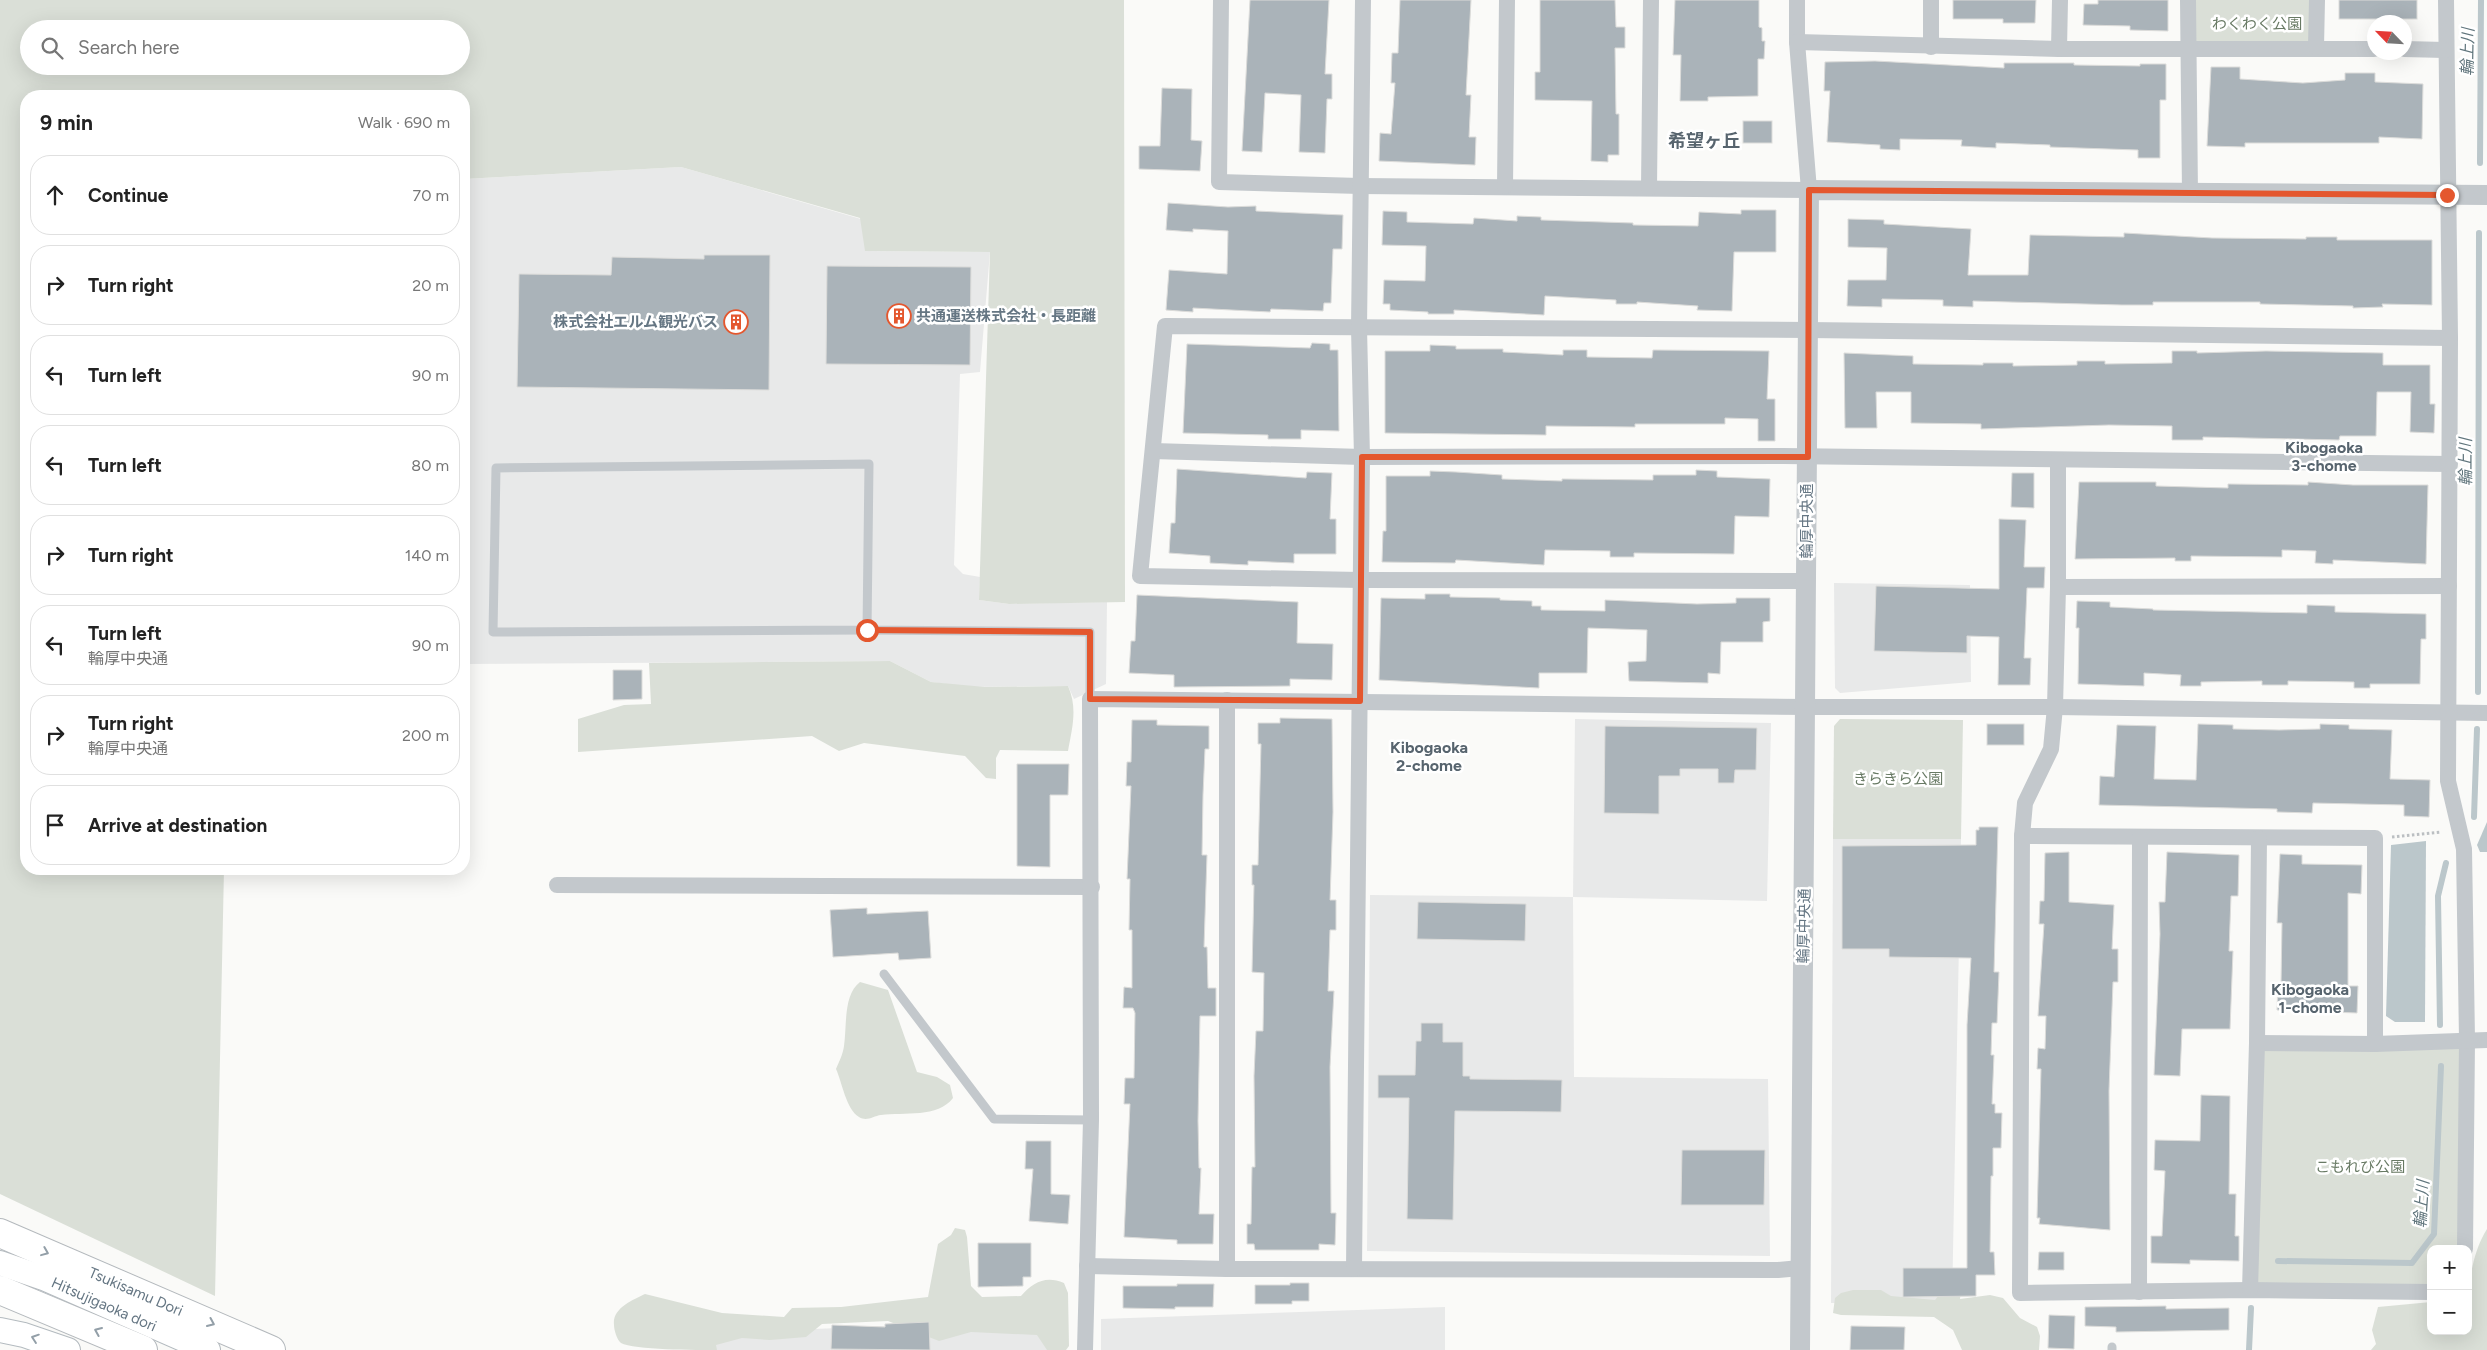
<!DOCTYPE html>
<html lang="en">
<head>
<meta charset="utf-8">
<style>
  body { margin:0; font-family:Figtree,"Noto Sans JP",sans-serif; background:#f6f6f6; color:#222 }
  .controls { position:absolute; right:15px; bottom:15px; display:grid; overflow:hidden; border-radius:10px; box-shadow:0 5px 20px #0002 }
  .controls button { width:45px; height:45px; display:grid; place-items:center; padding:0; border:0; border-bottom:1px solid #e0e0e0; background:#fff; color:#222; font:25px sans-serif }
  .compass { position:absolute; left:2367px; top:15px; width:45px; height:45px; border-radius:50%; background:#fff; box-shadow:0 5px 20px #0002; rotate:295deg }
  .stop { position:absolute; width:15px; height:15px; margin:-11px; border:4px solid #e4572e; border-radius:50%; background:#fff }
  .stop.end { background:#e4572e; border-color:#fff; box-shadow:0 1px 5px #0008 }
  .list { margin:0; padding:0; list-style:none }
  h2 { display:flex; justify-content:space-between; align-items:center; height:65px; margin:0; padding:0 20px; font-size:21px }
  h2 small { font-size:16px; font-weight:400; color:#767676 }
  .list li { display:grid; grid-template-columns:32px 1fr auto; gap:15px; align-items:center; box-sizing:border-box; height:80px; margin:0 10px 10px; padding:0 10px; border:1px solid #e0e0e0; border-radius:20px }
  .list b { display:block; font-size:19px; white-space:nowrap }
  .list p { margin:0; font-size:16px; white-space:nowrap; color:#767676 }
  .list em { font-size:16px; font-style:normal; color:#767676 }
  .icon { flex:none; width:28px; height:28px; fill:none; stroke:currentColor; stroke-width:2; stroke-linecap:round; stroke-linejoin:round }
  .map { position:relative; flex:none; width:2487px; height:1350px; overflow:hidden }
  .search { position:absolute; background:#fff; box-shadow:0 5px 20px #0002; left:20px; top:20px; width:450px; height:55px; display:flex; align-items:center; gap:12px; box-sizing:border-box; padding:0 18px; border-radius:28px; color:#767676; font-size:19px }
  .panel { position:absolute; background:#fff; box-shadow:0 5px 20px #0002; left:20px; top:90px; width:450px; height:785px; border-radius:20px }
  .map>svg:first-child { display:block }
  .built { fill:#e8e9e9 }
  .green { fill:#dadfd7; fill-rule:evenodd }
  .water { fill:#bbc7cb }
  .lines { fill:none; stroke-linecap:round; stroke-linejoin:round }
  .stream { stroke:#bbc7cb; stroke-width:6 }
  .building { fill:#aab3b9; stroke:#dcdcda }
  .secondary-casing { stroke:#b3babf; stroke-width:26 }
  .trunk-casing { stroke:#b4b9bd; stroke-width:30 }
  .path { stroke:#bbbfc2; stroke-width:3; stroke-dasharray:2.5 2.5; stroke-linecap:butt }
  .service { stroke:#c3c8cc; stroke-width:9 }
  .minor { stroke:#c3c8cc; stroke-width:16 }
  .tertiary { stroke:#c3c8cc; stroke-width:20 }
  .secondary { stroke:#fff; stroke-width:24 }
  .trunk { stroke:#fff; stroke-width:28 }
  .oneway { stroke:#939fa8 }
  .route { stroke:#e4572e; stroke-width:6 }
  .labels { text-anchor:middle; stroke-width:5; stroke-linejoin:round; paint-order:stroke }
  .park-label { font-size:15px; fill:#687a64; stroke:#fff }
  .poi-label { font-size:15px; font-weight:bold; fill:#657683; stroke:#fff; text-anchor:start }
  .street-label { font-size:15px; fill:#657683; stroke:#fff }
  .water-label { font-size:16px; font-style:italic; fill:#60757c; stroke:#fff }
  .neighbourhood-label { font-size:16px; font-weight:bold; fill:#57646e; stroke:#fff }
  .quarter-label { font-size:18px; font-weight:bold; fill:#57646e; stroke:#fff }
</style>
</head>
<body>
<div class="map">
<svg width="2487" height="1350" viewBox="0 0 2487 1350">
  <rect width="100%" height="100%" fill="#fafaf8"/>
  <g class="built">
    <path d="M681 167 861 219 866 251 990 252 980 372 960 374 954 565 963 574 980 577 979 600 1009 604 1107 602 1106 684 1074 699 1068 686 969 687 931 682 890 661 464 664V179Z"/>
    <path d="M1834 583 1970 585 1971 682 1840 693 1835 688Z"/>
    <path d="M1575 719 1771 723 1767 901 1573 897 1574 1077 1768 1079 1770 1256 1367 1251 1370 895 1573 897Z"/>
    <path d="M1833 839H1961L1952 1304 1831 1303Z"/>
    <path d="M1445 1307V1350H1101V1319Z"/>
    <path d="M1067 1320 1066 1350H700L698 1333Z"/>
  </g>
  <g class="green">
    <path d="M0 0H1124L1125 602 1009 604 979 600 990 252 865 251 860 218 681 167 464 179V96H26V869H224L215 1296 0 1194ZM29 29H461V66H29Z"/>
    <path d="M2188 0H2317L2316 47 2188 49Z"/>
    <path d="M890 661 931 682 985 687 1068 686C1078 708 1072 729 1068 751L1000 750 996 758V779L986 778 965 756 864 743 839 751 812 736 578 752V719L624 705 651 704 649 663Z"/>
    <path d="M1840 719 1963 720 1961 839H1833L1834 726Z"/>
    <path d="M860 982 888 990 917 1072 937 1077 950 1085 953 1098C938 1118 904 1112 881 1115 873 1116 867 1122 859 1117 846 1109 842 1082 836 1069 839 1062 843 1054 844 1046 847 1026 843 995 860 982Z"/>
    <path d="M2467 1040 2465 1249H2431V1292L2250 1290 2257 1043Z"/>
    <path d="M955 1228 965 1230 967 1237 971 1286 982 1297 1021 1296C1033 1282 1046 1275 1064 1283L1068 1293 1069 1346 1066 1350H1047L1037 1335 971 1332 939 1341 888 1321 822 1324 806 1337 770 1340 742 1338 716 1345 717 1350C698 1350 633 1350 621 1343 617 1340 614 1330 614 1325 612 1308 633 1300 645 1294L722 1313 784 1317 792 1308 841 1307 928 1297 938 1244 951 1235Z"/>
    <path d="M2487 1229V1350H2371L2376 1344 2372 1330 2378 1307 2431 1302V1331H2468C2468 1296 2468 1260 2487 1229Z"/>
    <path d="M1956 1274 1961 1289 1960 1299 1990 1295 2003 1298 2020 1318 2037 1327 2040 1336 2039 1350H1962L1953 1330 1934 1317 1841 1315 1833 1313 1835 1298 1841 1293 1853 1290H1881L1891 1296 1935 1300Z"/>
  </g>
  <g class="water">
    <path d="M2487 822V852H2480L2477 845Z"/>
    <path d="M2426 841 2425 1022H2395L2386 1016 2391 845Z"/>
  </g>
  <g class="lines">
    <g class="stream">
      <path d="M2480 163 2481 0"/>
      <path d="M2478 692 2479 233"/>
      <path d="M2474 817 2477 729"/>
      <path d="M2440 1025 2438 896 2446 863"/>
      <path d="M2278 1261 2412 1263 2434 1234 2441 1066"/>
      <path d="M2249 1350 2251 1308"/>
    </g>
  </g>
  <g class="building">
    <path d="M1250 0H1329L1325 74H1332V99H1327L1325 153 1299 152 1301 95 1265 93 1262 152 1242 151Z"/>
    <path d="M1400 0H1471L1466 95H1471L1469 137H1476L1475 165 1379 161 1380 133 1391 134 1395 83H1391L1392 53H1398Z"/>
    <path d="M1540 0H1615L1616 27H1625V48H1615L1616 114H1619V155H1608V162L1591 161 1592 101 1535 100V72H1540Z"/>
    <path d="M1675 0H1759V27L1762 28V41H1765L1764 59H1758V96L1708 97V101H1680L1681 55H1673Z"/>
    <path d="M1953 0H2036L2035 23H2003V19H1953Z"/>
    <path d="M2098 0H2168V31L2130 30V26L2083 25 2084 4H2098Z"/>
    <rect x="2339" y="0" width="78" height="19"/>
    <path d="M1875 61 2004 68V63H2074V65L2140 66V64H2166V100H2160V158H2138V150L2050 147V145L1996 143V148L1961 146 1962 140 1900 139V150L1880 149V145L1827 142 1830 91H1824L1825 62Z"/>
    <path d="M2211 67H2240V79L2303 83 2345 80V73H2375V82L2423 84 2422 139 2379 137V143H2245V147L2207 146Z"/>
    <path d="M1162 88 1192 89 1191 140 1202 141 1200 171 1139 169V146H1160Z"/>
    <rect x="1743" y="121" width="29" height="22"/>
    <path d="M1168 203 1228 207 1256 206V211L1343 215 1342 249H1333L1331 303H1324L1323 311 1271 309 1270 312 1193 308V312L1166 310 1169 270 1227 274 1228 231 1193 229V232L1166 230Z"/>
    <path d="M1741 210H1776V252H1734L1732 311 1697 310 1698 306 1637 302V304H1616V300L1545 296 1544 315 1454 310V314H1428V312L1390 310V304H1383L1384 280 1425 281 1426 246 1382 245 1383 211 1407 212V222L1473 224 1474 218 1517 221V216L1541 217V220L1633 223V225L1698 226 1699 212 1741 214Z"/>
    <path d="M1848 219 1884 220V224L1971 229 1968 275H2028L2030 235 2124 237V233L2212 238 2306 239V237H2337V240H2432V305L2382 304 2383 307 2353 308V306L2260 304V302H2153V305H2122L1973 301V307L1943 306V300L1882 299V307L1847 306 1848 280H1886L1887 248 1848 247Z"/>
    <path d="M704 255H770L769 390 517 387 519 274 611 275 612 257 704 259Z"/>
    <path d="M827 266 971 267 970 365 826 364Z"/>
    <path d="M1312 343 1330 344V350H1338L1339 431 1301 430V439H1268V435L1183 433 1187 344 1310 348Z"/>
    <path d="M1430 345 1456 346V349H1503V352L1563 355V350H1587V357L1652 358 1653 350 1769 351 1767 399H1775V441H1758V419L1725 418V424H1635V427L1546 426V435L1385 433V351H1430Z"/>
    <path d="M2172 351H2197V353L2266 351 2383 353V365H2430V404H2435L2434 433 2410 432 2411 392H2377L2376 436H2340L2339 440 2203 437V440H2172V426L2109 425 1981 429V424L1911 423V392H1876L1877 428H1845L1844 353 1913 356V364L1983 365V363H2013V366L2077 365V361H2105V364L2172 363Z"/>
    <path d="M1177 469 1306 478 1307 472 1332 473 1330 519H1336V554H1294V563L1248 561V565L1210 563V556L1169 553 1171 523H1175Z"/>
    <path d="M1696 470 1717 471V477L1770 479 1769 517 1735 516 1734 554 1634 553V557H1610V551L1545 550 1544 565 1456 560 1455 563 1382 562 1383 531H1386V476H1430V471L1456 472 1502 475V479L1562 481V479L1653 480V475H1696Z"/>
    <path d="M2012 473H2034V508L2011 507Z"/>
    <path d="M2079 482H2156V486L2228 488V484L2308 485V482L2353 485H2428L2426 564 2333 560V564L2315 563 2316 551 2282 550V557L2191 556V561H2175V558L2075 559Z"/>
    <path d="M1999 519 2026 520 2024 567H2045L2044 588H2027L2024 658H2031L2030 685H1998L1999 637 1967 636V653L1874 651 1876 586 1999 589Z"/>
    <path d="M1425 594H1450V597L1500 598V600L1532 601V606H1541V610L1605 611V600L1697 604 1736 603V598H1770V621L1763 622V642H1721L1720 674 1708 673V683L1629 681 1628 662 1646 661 1647 630 1588 628 1587 673H1539V688L1379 680 1381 598 1425 599Z"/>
    <path d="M1137 595 1298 602 1297 643 1333 644 1332 680 1290 679V686L1174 687V675L1129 673 1131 641H1135Z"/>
    <path d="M2077 601 2110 602V607L2153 609V610L2307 613V605L2335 606V612L2426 614V639H2421L2420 684H2370V688H2354V682L2288 681V685H2262V681L2201 682V686H2180L2181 675 2144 673V686L2078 684 2079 628H2076Z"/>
    <path d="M613 670H642V699L613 700Z"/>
    <path d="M1280 718 1332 719 1333 812 1330 900H1336V930H1330L1328 991H1334L1330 1067 1331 1213H1336L1335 1245 1319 1244V1250H1255L1254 1244H1247V1224H1251L1252 1167H1255L1254 1076 1256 1031H1263L1264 973 1252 972 1254 885H1252V865H1258L1261 744H1258V723H1280Z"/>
    <path d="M1132 720H1157V725L1209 726V749H1205L1203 795 1202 855H1207L1204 947H1207L1208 988H1216V1016H1200L1198 1121 1199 1168H1201L1199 1214H1214L1213 1244H1177V1240L1124 1237 1130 1104H1124L1125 1078H1134L1135 1013 1133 1008H1123L1124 987 1132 988V930H1129L1130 879H1127L1131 786H1126L1127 762H1131Z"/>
    <rect x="1987" y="724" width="37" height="21"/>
    <path d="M2198 724 2233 725V729L2279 730 2320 729V724L2349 725V729L2392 730 2390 779 2430 780 2429 817 2404 816V805L2313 803 2312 813 2277 812V809L2099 805 2100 776 2114 777 2117 725 2156 726 2154 779 2196 780Z"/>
    <path d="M1605 726 1757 728 1756 770H1735L1734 783H1718V769H1680V776H1659V814L1604 813Z"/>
    <path d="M1017 764H1069L1068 795H1050V867L1017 866Z"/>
    <path d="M1979 827H1998L1994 972H1999L1997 1023H1992L1991 1055H1994L1992 1104H1995V1113H2002L2001 1148H1993V1176H1991L1990 1252H1994L1995 1275H1976V1296L1903 1297V1268H1967V1025L1971 958 1889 957V949H1842V846L1976 845V830H1979Z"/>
    <path d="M2069 852V902L2114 905 2112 949H2118V982H2113L2109 1091 2110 1230 2039 1224 2040 1218H2037L2041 1069H2037L2038 1048 2045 1049 2046 1016H2038L2044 924H2039L2040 901H2044L2045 853Z"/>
    <path d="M2167 852 2239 855 2238 896H2231L2229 951H2233L2230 1029H2182L2180 1076 2154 1075 2160 934 2159 902H2165Z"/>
    <path d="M2280 854 2302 855V864L2362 865 2361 894 2348 893V986H2358L2357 1013 2277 1010 2278 984 2281 985 2282 923H2277Z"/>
    <path d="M1418 902 1526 904 1525 941 1417 939Z"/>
    <path d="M867 908V914L928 911 931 958 899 960 898 953 833 957 830 910Z"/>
    <path d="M1421 1023H1443V1042H1463V1076H1470V1079L1562 1080 1561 1112 1455 1111 1453 1220 1407 1219 1409 1098H1378V1075H1415L1416 1041H1421Z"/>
    <path d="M2201 1095 2230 1096 2229 1194H2236L2235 1236H2239V1261L2190 1260V1264L2151 1263V1236H2162L2165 1171 2154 1170 2155 1140 2200 1141Z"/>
    <path d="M1026 1141H1051V1194L1070 1195 1068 1224 1029 1221 1033 1169H1025Z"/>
    <path d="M1682 1150H1765L1764 1205H1681Z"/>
    <path d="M978 1243H1031V1277H1023V1286L978 1287Z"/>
    <path d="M2039 1252H2064V1270H2038Z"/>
    <path d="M1290 1283H1309V1301H1292V1304H1255V1285H1290Z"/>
    <path d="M1177 1284H1214L1213 1307H1175V1309L1123 1308V1286H1177Z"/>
    <path d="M2166 1306V1309L2229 1308V1330L2116 1332V1327L2085 1326V1307Z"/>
    <path d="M2049 1315 2075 1316 2074 1349 2048 1348Z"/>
    <path d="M929 1322 930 1350 831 1349 832 1325 885 1327V1324Z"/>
    <path d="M1851 1326 1905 1327 1904 1350H1850Z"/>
  </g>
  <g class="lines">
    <g class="secondary-casing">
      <g id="secondary">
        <path id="s1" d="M0 1263 46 1279 208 1350"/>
        <path d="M0 1330 24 1335 68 1350"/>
      </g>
    </g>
    <g class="trunk-casing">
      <g id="trunk">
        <path id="s2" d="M0 1233 271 1350"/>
        <path d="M0 1290 143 1350"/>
      </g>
    </g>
    <path class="path" d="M2392 837 2441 832"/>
    <g class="service">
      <path d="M867 630 869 464 496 468 493 632 867 630 1090 632V699"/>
      <path d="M884 974 994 1119 1091 1120"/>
      <path d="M2112 1350V1347"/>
    </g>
    <g class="minor">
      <path d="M1221 0 1219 182 1360 186 1809 190 1797 42V0"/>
      <path d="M2188 0 2190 194"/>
      <path d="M2446 0 2450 338 2448 781 2464 849 2467 1040 2465 1249"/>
      <path d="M1797 42 2059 49H2374"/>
      <path d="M1931 47V0"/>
      <path d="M2316 47 2317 0"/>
      <path d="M2059 49 2060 0"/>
      <path d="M2404 49 2445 50"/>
      <path d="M1505 186 1507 0"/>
      <path d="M1649 188 1651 0"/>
      <path d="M1153 451 1362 457 1783 456 2450 464"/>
      <path d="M2058 460V587L2055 707 2051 749 2025 803 2022 836 2020 1293 2250 1290 2431 1292"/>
      <path d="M1807 581 1360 580 1140 576 1165 326 1808 330 2450 338"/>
      <path d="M2058 587 2449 586"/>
      <path d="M1227 700V1269"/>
      <path d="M2022 836 2375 838V1044"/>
      <path d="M557 885 1092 887"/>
      <path d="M2257 1043 2375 1044 2487 1040"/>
      <path d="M1087 1266 1227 1269 1778 1270 1800 1268"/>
      <path d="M1354 1269 1362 457 1359 328 1363 0"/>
      <path d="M2250 1290 2257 1043 2259 838"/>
      <path d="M2139 1292 2140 837"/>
      <path d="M1085 1350 1091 1120 1090 699 1806 707H2055L2487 713"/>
    </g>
    <path class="tertiary" d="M1800 1350 1809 190 2487 195"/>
    <use href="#secondary" class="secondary"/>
    <use href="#trunk" class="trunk"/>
  </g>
  <defs><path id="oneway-chevron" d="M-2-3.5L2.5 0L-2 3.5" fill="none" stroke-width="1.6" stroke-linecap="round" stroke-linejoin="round" transform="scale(1.25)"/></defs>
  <g class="oneway">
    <use href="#oneway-chevron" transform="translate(45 1252) rotate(22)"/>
    <use href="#oneway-chevron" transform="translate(211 1323) rotate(24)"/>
    <use href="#oneway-chevron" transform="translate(98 1331) rotate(-157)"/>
    <use href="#oneway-chevron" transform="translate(35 1338) rotate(-161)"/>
  </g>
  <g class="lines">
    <path class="route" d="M867 630 1090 632V699L1360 701 1362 457H1808L1809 190 2447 195"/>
  </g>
  <defs>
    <g id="building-ring" transform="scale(1.25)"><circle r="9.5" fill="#fff" stroke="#e4572e" stroke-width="1.5"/><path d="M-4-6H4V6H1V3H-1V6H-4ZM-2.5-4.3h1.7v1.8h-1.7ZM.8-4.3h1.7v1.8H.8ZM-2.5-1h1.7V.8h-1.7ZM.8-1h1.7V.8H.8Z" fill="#e4572e"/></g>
  </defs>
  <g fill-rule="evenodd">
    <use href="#building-ring" x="899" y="316"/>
    <use href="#building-ring" x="736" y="322"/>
  </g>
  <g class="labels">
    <g class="park-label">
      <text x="2257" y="29">わくわく公園</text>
      <text x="1898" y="784">きらきら公園</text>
      <text x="2360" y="1172">こもれび公園</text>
    </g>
    <g class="poi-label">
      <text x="916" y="321">共通運送株式会社・長距離</text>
      <text x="718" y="327" text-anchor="end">株式会社エルム観光バス</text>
    </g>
    <g class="street-label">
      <text transform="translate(1807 521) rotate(-90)" y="5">輪厚中央通</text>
      <text transform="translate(1804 926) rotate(-89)" y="5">輪厚中央通</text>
      <text dy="5" stroke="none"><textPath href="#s2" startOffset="148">Tsukisamu Dori</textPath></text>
      <text dy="5" stroke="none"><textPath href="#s1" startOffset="112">Hitsujigaoka dori</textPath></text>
    </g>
    <g class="water-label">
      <text transform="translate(2467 52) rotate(-89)" y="6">輪上川</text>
      <text transform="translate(2465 462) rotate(-90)" y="6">輪上川</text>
      <text transform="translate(2421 1204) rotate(-86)" y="6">輪上川</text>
    </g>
    <g class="neighbourhood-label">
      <text x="2324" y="453">Kibogaoka<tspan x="2324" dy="18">3-chome</tspan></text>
      <text x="1429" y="753">Kibogaoka<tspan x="1429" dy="18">2-chome</tspan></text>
      <text x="2310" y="995">Kibogaoka<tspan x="2310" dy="18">1-chome</tspan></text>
    </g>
    <g class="quarter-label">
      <text x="1704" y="147">希望ヶ丘</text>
    </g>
  </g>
</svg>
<div class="controls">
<button>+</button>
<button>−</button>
</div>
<svg class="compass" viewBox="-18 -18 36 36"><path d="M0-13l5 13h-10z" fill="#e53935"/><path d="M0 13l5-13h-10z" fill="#767676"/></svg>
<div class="stop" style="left:867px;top:630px"></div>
<div class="stop end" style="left:2447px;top:195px"></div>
<div class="search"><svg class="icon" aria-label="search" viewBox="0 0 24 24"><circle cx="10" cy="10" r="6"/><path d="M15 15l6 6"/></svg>Search here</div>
<section class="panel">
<h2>9 min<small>Walk · 690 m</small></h2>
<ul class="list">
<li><svg class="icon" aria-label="ahead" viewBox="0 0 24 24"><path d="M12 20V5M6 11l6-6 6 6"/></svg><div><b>Continue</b></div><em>70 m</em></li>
<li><svg class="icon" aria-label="right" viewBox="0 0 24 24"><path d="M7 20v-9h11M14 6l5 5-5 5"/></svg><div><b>Turn right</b></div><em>20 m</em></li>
<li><svg class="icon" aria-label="left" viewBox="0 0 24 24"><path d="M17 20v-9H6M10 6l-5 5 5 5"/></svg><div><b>Turn left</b></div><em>90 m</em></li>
<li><svg class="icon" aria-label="left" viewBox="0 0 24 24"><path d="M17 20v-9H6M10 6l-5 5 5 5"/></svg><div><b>Turn left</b></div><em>80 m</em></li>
<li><svg class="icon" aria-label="right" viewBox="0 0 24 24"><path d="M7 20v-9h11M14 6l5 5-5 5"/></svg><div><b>Turn right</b></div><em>140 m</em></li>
<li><svg class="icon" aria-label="left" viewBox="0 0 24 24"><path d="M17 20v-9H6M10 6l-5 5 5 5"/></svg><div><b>Turn left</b><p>輪厚中央通</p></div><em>90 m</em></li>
<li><svg class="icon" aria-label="right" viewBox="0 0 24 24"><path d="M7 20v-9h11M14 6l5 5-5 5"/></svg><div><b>Turn right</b><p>輪厚中央通</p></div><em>200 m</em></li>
<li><svg class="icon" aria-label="arrive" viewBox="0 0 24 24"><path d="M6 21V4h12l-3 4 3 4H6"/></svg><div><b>Arrive at destination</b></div></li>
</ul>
</section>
</div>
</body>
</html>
